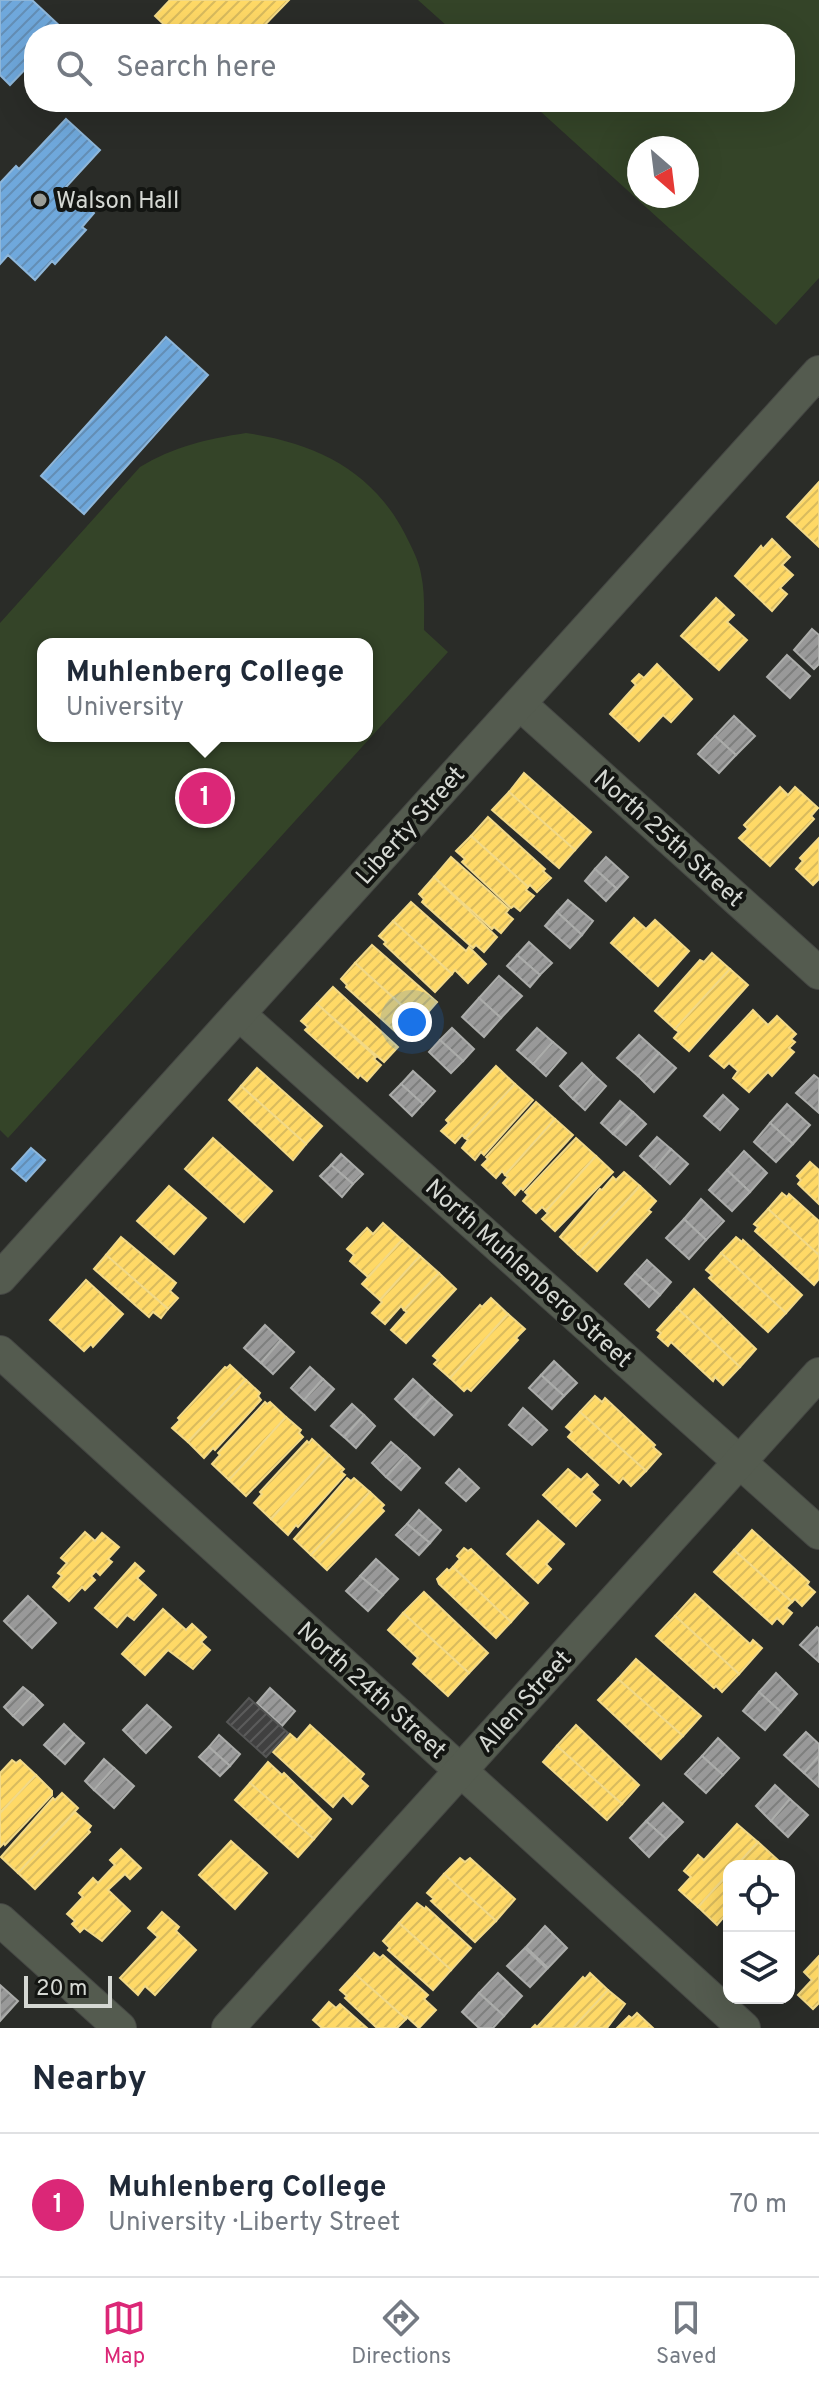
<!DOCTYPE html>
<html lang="en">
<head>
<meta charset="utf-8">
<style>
  body { margin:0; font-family:Overpass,sans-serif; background:#f2f2f3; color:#1f2937 }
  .controls { position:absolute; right:24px; bottom:24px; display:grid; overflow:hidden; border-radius:16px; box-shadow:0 8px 32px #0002 }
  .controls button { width:72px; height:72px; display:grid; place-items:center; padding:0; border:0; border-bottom:2px solid #e0e1e3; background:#fff; color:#1f2937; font:40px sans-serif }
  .compass { position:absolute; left:627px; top:136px; width:72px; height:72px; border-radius:50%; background:#fff; box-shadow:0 8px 32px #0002; rotate:152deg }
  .scale { position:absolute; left:24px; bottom:20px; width:88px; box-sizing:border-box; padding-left:8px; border:4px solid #d5d8d3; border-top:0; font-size:22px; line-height:28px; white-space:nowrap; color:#d5d8d3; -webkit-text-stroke:6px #131512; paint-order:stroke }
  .you { position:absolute; left:412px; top:1022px; width:28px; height:28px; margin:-20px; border:6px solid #fff; border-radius:50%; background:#1a73e8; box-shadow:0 0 0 12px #1a73e833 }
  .badge { display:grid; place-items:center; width:52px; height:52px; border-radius:50%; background:#db2777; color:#fff; font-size:26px; font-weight:700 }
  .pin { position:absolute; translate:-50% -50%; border:4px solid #fff; box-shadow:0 2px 8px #0006 }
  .popup { position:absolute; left:37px; top:638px; width:336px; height:104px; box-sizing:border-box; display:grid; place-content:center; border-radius:16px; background:#fff; filter:drop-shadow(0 2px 6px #0005); font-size:26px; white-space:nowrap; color:#747a83 }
  .popup b { font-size:30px; color:#1f2937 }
  .popup::after { content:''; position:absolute; left:50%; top:100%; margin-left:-16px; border:16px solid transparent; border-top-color:#fff }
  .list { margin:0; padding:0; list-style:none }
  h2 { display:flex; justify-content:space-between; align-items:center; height:104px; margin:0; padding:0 32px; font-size:34px }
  h2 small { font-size:26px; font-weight:400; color:#747a83 }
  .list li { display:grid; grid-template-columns:52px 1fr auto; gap:24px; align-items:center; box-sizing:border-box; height:144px; padding:0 32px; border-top:2px solid #e0e1e3 }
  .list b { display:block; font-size:30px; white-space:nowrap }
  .list p { margin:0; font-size:26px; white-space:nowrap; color:#747a83 }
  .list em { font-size:26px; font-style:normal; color:#747a83 }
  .icon { flex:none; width:44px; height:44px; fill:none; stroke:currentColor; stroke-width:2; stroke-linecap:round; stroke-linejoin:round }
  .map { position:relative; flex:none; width:819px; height:2028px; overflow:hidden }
  .search { position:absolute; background:#fff; box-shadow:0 8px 32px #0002; left:24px; right:24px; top:24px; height:88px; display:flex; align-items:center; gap:20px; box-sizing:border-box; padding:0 28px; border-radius:32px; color:#747a83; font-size:30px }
  .sheet { height:248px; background:#fff }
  nav { display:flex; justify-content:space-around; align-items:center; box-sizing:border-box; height:112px; border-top:2px solid #e0e1e3; background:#fff; font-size:22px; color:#747a83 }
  nav a { display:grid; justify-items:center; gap:4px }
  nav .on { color:#db2777 }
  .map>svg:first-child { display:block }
  .garden { fill:#344428; fill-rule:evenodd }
  .homes { fill:url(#homes-hatch); stroke:#f2d987; stroke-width:2 }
  .schools { fill:url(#schools-hatch); stroke:#8eb6d9; stroke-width:2 }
  .industry { fill:url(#industry-hatch); stroke:#abacaa; stroke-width:2 }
  .building { fill:url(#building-hatch); stroke:#555655; stroke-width:2 }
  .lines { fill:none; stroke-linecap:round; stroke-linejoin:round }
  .street-casing { stroke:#454744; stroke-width:34 }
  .street { stroke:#545b4f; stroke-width:32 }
  .poi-dot { fill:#999c97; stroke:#131512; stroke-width:3 }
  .labels { text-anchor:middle; stroke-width:8; stroke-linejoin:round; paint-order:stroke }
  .poi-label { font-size:24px; fill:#d5d8d3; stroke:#131512; text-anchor:start }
  .street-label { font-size:24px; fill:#d5d8d3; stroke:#131512 }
</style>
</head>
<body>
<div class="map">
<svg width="819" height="2028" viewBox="0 0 819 2028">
  <defs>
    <pattern id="homes-hatch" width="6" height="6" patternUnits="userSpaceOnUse" patternTransform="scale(2)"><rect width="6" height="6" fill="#ffd966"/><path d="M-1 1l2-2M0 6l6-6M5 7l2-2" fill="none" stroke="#d9bb5e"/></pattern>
    <pattern id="schools-hatch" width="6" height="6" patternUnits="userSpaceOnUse" patternTransform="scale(2)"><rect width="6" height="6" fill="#6fa8dc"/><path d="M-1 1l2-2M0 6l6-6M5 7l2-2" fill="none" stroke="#638eb5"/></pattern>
    <pattern id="industry-hatch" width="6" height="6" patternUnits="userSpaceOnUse" patternTransform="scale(2)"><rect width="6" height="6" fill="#999"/><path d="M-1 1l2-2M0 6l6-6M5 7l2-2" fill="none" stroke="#7e7f7e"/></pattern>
    <pattern id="building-hatch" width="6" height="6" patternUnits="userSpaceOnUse" patternTransform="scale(2)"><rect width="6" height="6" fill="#404040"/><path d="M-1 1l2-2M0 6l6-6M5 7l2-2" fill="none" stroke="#5b5b5b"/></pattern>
  </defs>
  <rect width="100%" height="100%" fill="#2a2c28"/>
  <g class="garden">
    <path d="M418 0H819V278L776 325 530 102H785V34H456ZM687 148V196H639V148Z"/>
    <path d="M246 433C315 443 372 470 405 534 411 546 419 561 421 574 425 592 424 612 424 630L448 652 8 1138 0 1130V623L140 467C173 447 207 439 246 433ZM43 644H367V736H43Z"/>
  </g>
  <g class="homes">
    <path d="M170 0H289L256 34H174L155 16Z"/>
    <path d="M819 482V547L787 517Z"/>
    <path d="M772 539 790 557 782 565 793 575 780 588 787 594 772 611 735 576 761 546 763 549Z"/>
    <path d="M716 598 734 615 727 622 747 640 719 670 681 636Z"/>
    <path d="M657 664 692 699 671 722 663 715 639 741 610 714 636 685 632 681 639 674 644 678Z"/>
    <path d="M524 773 591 832 575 850 509 792Z"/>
    <path d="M780 787 788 795 795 787 818 808 811 816 814 819 770 866 739 838 748 829 744 825Z"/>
    <path d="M509 792 575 850 559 868 492 810Z"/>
    <path d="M488 817 545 869 543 871 551 878 537 892 530 885 528 887 471 836Z"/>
    <path d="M471 836 528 887 526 890 534 896 520 911 514 906 511 908 462 862 465 859 456 851Z"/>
    <path d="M819 838V879L813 885 796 869 803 861 800 858Z"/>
    <path d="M451 857 509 909 506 913 513 919 501 933 494 927 492 929 434 877Z"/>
    <path d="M434 877 497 937 484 952 476 945 473 948 422 902 424 899 419 894Z"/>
    <path d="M411 902 466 951 469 947 486 964 468 983 455 970 452 974 393 921Z"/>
    <path d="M634 918 646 929 655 920 689 951 658 986 611 943Z"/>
    <path d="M393 921 452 974 435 992 384 944 386 942 379 936Z"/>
    <path d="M372 945 437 1002 423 1018 416 1012 414 1016 355 963Z"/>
    <path d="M712 953 730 969 675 1029 655 1011 700 960 704 962Z"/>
    <path d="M355 963 420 1022 406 1038 399 1031 397 1033 346 987 347 985 341 979Z"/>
    <path d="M730 969 748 985 689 1051 674 1038 679 1032 675 1029Z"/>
    <path d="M333 987 398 1047 384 1062 317 1004Z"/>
    <path d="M317 1004 376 1057 374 1059 381 1065 367 1081 360 1075 358 1078 305 1030 308 1027 301 1021Z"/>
    <path d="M753 1010 768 1025 777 1016 796 1034 791 1039 795 1042 789 1048 794 1052 772 1076 768 1072 749 1092 733 1078 738 1071 729 1063 724 1068 710 1056Z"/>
    <path d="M496 1066 515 1084 465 1138 462 1135 455 1143 441 1131 449 1123 446 1120Z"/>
    <path d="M257 1068 322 1126 306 1144 241 1086Z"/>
    <path d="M515 1084 533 1100 484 1155 481 1152 475 1160 462 1148 468 1140 465 1138Z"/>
    <path d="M241 1086 306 1144 293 1160 229 1100Z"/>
    <path d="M536 1102 555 1119 505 1175 502 1171 496 1178 482 1165 488 1159 486 1157Z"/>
    <path d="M555 1119 573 1135 523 1190 521 1188 515 1195 503 1183 508 1177 505 1175Z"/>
    <path d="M213 1138 272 1191 244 1222 185 1169Z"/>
    <path d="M576 1138 596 1156 546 1211 542 1207 536 1213 523 1201 528 1195 525 1192Z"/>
    <path d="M596 1156 613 1172 555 1231 542 1219 548 1213 546 1211Z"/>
    <path d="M810 1162 819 1170V1204L798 1184 801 1180 797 1176Z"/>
    <path d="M624 1172 640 1186 578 1254 560 1237 600 1189 602 1190 613 1177 616 1180Z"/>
    <path d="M169 1186 206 1218 174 1254 137 1221Z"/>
    <path d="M640 1186 656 1201 648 1210 651 1212 597 1271 578 1254Z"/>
    <path d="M782 1193 787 1197 789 1194 819 1221V1255L768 1209Z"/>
    <path d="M768 1209 819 1255V1279L814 1285 755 1231 758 1227 754 1224Z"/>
    <path d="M383 1223 402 1240 368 1277 350 1261 354 1255 347 1249 367 1228 373 1234Z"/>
    <path d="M121 1237 176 1283 170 1291 178 1298 168 1309 106 1255Z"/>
    <path d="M736 1237 742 1242 743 1240 802 1295 786 1313 721 1253Z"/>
    <path d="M402 1240 420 1256 380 1300 362 1284Z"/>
    <path d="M721 1253 786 1313 768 1332 709 1278 712 1275 706 1270Z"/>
    <path d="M106 1255 168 1309 161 1318 153 1312 149 1317 94 1269Z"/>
    <path d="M420 1256 439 1273 404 1310 401 1306 385 1324 372 1313 382 1302 380 1300Z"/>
    <path d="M439 1273 456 1289 406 1343 391 1330 407 1312 404 1310Z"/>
    <path d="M86 1280 123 1314 93 1347 91 1344 84 1351 50 1320Z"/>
    <path d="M694 1289 756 1349 740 1367 677 1308Z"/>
    <path d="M491 1298 508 1314 450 1378 434 1364 438 1360 433 1356 480 1305 482 1307Z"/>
    <path d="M677 1308 740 1367 723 1385 715 1377 713 1381 671 1342 668 1346 658 1337 661 1333 657 1330Z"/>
    <path d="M508 1314 525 1329 516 1338 518 1340 471 1391 467 1388 464 1391 450 1378Z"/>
    <path d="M230 1365 246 1380 188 1442 172 1428 180 1420 178 1418 225 1367 227 1368Z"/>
    <path d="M246 1380 260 1393 258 1396 261 1400 215 1450 213 1448 204 1458 188 1442Z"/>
    <path d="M595 1396 602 1402 605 1398 655 1445 653 1447 661 1454 646 1471 580 1412Z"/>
    <path d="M265 1402 267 1404 270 1402 286 1417 229 1480 212 1464 220 1455 218 1453Z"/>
    <path d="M580 1412 646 1471 631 1486 623 1478 619 1483 568 1437 572 1432 566 1427Z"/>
    <path d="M286 1417 301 1430 299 1433 303 1437 246 1496 229 1480Z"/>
    <path d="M312 1439 329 1455 271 1519 254 1503 262 1494 260 1492 307 1441 309 1443Z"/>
    <path d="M329 1455 344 1469 341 1472 345 1475 298 1527 296 1525 288 1535 271 1519Z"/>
    <path d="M568 1469 581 1480 587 1474 598 1485 591 1492 600 1500 576 1526 543 1495Z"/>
    <path d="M347 1478 351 1481 354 1478 370 1492 311 1555 294 1539Z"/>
    <path d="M370 1492 384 1505 381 1508 384 1511 327 1570 311 1555Z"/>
    <path d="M538 1521 564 1544 546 1564 551 1569 538 1583 507 1554Z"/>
    <path d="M752 1530 809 1582 807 1585 815 1592 802 1606 795 1599 792 1602 734 1550Z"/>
    <path d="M85 1532 95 1541 102 1533 119 1547 108 1559 112 1562 100 1575 96 1571 91 1576 95 1580 85 1590 82 1587 69 1601 53 1587 62 1576 58 1573 67 1563 61 1558Z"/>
    <path d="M464 1548 468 1551 471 1549 528 1603 511 1622 453 1567 460 1559 457 1556Z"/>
    <path d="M734 1550 792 1602 786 1608 792 1613 783 1624 777 1618 772 1624 714 1572Z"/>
    <path d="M135 1563 144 1571 137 1578 156 1595 134 1620 127 1615 117 1627 95 1608Z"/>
    <path d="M453 1567 511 1622 496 1638 439 1584 437 1579 447 1569 449 1571Z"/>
    <path d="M424 1592 488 1653 469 1673 403 1613Z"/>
    <path d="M695 1594 750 1644 753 1640 762 1648 739 1674 675 1616Z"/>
    <path d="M163 1609 186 1630 192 1624 206 1637 201 1642 210 1650 193 1669 168 1650 145 1675 122 1654Z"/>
    <path d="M403 1613 469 1673 448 1696 413 1664 418 1658 388 1630Z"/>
    <path d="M675 1616 739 1674 722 1692 716 1686 714 1688 656 1636Z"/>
    <path d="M636 1659 701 1716 683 1736 618 1679Z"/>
    <path d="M618 1679 683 1736 661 1759 598 1700Z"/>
    <path d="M310 1725 364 1774 360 1779 368 1786 352 1804 343 1795 333 1807 273 1752 290 1734 297 1740Z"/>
    <path d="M576 1725 639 1785 622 1804 557 1746Z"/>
    <path d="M557 1746 622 1804 607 1820 543 1762Z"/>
    <path d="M12 1760 16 1763 20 1760 36 1775 0 1813V1773Z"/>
    <path d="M268 1762 282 1775 284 1773 331 1819 314 1839 250 1783Z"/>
    <path d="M36 1775 52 1791V1795L5 1845 4 1843 0 1847V1813Z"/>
    <path d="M250 1783 314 1839 298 1857 235 1800Z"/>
    <path d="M62 1793 78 1808 18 1873 1 1857 53 1798 55 1800Z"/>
    <path d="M75 1812 91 1826 88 1830 90 1832 35 1889 18 1873Z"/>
    <path d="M737 1824 758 1842 736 1866H729V1873L698 1907 679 1890 691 1877 684 1871 698 1855 704 1860Z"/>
    <path d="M231 1841 267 1873 235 1909 199 1875Z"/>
    <path d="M758 1842 778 1860 773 1866H736Z"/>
    <path d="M121 1849 141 1868 130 1879 125 1874 108 1890 130 1911 102 1941 84 1928 80 1932 72 1924 75 1921 67 1914 83 1897 79 1893 93 1878 98 1883 115 1865 110 1860Z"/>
    <path d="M460 1858 465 1862 470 1858 515 1899 496 1921 444 1874Z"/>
    <path d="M729 1873V1911L717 1925 698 1907Z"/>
    <path d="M444 1874 496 1921 475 1942 431 1901 434 1899 427 1893Z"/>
    <path d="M417 1903 425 1909 426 1907 471 1948 451 1970 399 1923Z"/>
    <path d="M162 1912 179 1927 176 1931 196 1950 155 1995 145 1986 138 1995 120 1978 158 1937 148 1928Z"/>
    <path d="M399 1923 451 1970 433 1990 388 1950 390 1948 383 1941Z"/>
    <path d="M374 1953 380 1958 383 1955 428 1995 424 1999 436 2010 419 2028 407 2017 406 2019 355 1974Z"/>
    <path d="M819 1956V2003L813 2009 798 1995 812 1980 804 1972Z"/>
    <path d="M590 1973 608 1990 573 2028H532L535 2025 537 2027 583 1977 585 1979Z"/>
    <path d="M355 1974 406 2019 397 2028H377L345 1998 347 1996 340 1990Z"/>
    <path d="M608 1990 625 2004 607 2028H573Z"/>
    <path d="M329 2002 336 2008 340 2004 367 2028H322L313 2020Z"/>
    <path d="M637 2013 653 2028H617L629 2016 632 2018Z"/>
  </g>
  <g class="schools">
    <path d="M0 0H32L63 29 58 34H34V60L10 85 0 75Z"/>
    <path d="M66 119 100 150 66 187 94 213 82 227 86 230 55 264 52 261 35 280 8 255 0 264V183L16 166 19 169Z"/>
    <path d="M166 337 208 375 84 514 41 476Z"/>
    <path d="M31 1148 45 1160 26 1181 12 1169Z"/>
  </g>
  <g class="industry">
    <path d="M812 629 819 635V664L814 669 794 650Z"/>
    <path d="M787 655 810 676 790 698 767 677Z"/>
    <path d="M734 716 755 736 736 755 715 736Z"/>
    <path d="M715 736 736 755 719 773 698 754Z"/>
    <path d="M606 857 628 877 617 889 595 869Z"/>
    <path d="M595 869 617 889 606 901 585 881Z"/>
    <path d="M568 900 593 921 582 935 557 912Z"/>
    <path d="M557 912 582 935 570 948 545 926Z"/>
    <path d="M529 942 552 963 540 975 517 955Z"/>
    <path d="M517 955 540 975 530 987 507 966Z"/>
    <path d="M499 976 522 996 501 1018 479 998Z"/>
    <path d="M479 998 501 1018 484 1037 462 1017Z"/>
    <path d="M452 1028 474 1049 463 1061 440 1040Z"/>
    <path d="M537 1028 553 1042 533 1064 517 1050Z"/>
    <path d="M639 1035 659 1053 638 1076 617 1058Z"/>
    <path d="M440 1040 463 1061 451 1073 429 1052Z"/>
    <path d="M553 1042 566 1053 546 1076 533 1064Z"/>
    <path d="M659 1053 676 1068 654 1092 638 1076Z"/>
    <path d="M582 1063 594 1075 573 1099 560 1086Z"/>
    <path d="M413 1071 435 1091 423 1104 401 1084Z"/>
    <path d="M594 1075 606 1086 585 1110 573 1099Z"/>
    <path d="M814 1075 819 1079V1113L796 1093Z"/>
    <path d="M401 1084 423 1104 412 1116 390 1095Z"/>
    <path d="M723 1095 738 1109 720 1130 704 1116Z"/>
    <path d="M620 1101 633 1112 613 1134 601 1123Z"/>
    <path d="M787 1104 810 1125 793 1144 770 1123Z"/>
    <path d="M633 1112 646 1124 626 1145 613 1134Z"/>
    <path d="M770 1123 793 1144 776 1162 754 1142Z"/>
    <path d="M657 1137 671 1149 654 1169 640 1156Z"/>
    <path d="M671 1149 688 1164 670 1184 654 1169Z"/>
    <path d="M744 1151 767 1173 750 1192 727 1170Z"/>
    <path d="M341 1154 363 1174 353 1184 331 1165Z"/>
    <path d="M331 1165 353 1184 342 1197 320 1176Z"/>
    <path d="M727 1170 750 1192 732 1211 709 1190Z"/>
    <path d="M701 1199 724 1221 706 1240 684 1219Z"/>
    <path d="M684 1219 706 1240 689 1259 666 1238Z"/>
    <path d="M647 1260 671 1282 660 1295 635 1273Z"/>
    <path d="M635 1273 660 1295 649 1307 625 1284Z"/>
    <path d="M265 1325 281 1340 261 1363 244 1348Z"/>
    <path d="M281 1340 294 1352 273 1374 261 1363Z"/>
    <path d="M554 1361 577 1383 564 1396 541 1375Z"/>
    <path d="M310 1367 323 1379 304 1400 291 1388Z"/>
    <path d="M541 1375 564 1396 552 1409 529 1388Z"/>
    <path d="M323 1379 334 1389 315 1410 304 1400Z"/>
    <path d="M413 1379 432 1397 414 1417 395 1399Z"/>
    <path d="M432 1397 452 1415 434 1435 414 1417Z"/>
    <path d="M352 1404 364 1415 344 1437 331 1426Z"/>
    <path d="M523 1408 547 1430 532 1445 509 1425Z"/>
    <path d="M364 1415 375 1426 356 1448 344 1437Z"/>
    <path d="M391 1442 406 1455 386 1477 372 1463Z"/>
    <path d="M406 1455 420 1468 401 1490 386 1477Z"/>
    <path d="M459 1469 479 1488 466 1501 446 1483Z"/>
    <path d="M419 1510 441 1530 430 1543 407 1524Z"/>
    <path d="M407 1524 430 1543 419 1555 396 1535Z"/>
    <path d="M376 1559 398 1579 383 1595 360 1576Z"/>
    <path d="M360 1576 383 1595 368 1611 346 1591Z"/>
    <path d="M28 1596 56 1623 32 1648 4 1621Z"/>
    <path d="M817 1627 819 1629V1662L800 1645Z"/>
    <path d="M776 1673 797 1694 781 1712 759 1692Z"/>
    <path d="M23 1687 33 1695 13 1716 4 1707Z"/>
    <path d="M270 1688 295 1711 282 1726 257 1703Z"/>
    <path d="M759 1692 781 1712 765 1730 743 1711Z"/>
    <path d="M33 1695 43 1705 23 1725 13 1716Z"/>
    <path d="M147 1705 171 1727 146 1753 123 1730Z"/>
    <path d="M64 1724 74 1734 55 1755 44 1745Z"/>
    <path d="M806 1732 819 1744V1756L804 1773 784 1755Z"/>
    <path d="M74 1734 84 1743 65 1764 55 1755Z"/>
    <path d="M219 1735 240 1754 230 1766 209 1747Z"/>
    <path d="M718 1738 739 1758 723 1775 702 1756Z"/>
    <path d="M209 1747 230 1766 220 1776 199 1757Z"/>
    <path d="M702 1756 723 1775 706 1793 685 1774Z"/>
    <path d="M819 1756V1787L804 1773Z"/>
    <path d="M104 1759 114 1768 94 1790 85 1781Z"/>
    <path d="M114 1768 134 1786 114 1808 94 1790Z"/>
    <path d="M775 1785 790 1799 771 1821 756 1806Z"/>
    <path d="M790 1799 808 1815 788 1837 771 1821Z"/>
    <path d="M663 1803 683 1822 666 1839 646 1821Z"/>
    <path d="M646 1821 666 1839 649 1857 630 1838Z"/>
    <path d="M545 1926 567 1948 548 1968 526 1947Z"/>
    <path d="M525 1948 547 1969 530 1987 507 1966Z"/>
    <path d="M498 1973 522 1996 504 2016 479 1993Z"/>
    <path d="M0 1985 18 2001 0 2021Z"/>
    <path d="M479 1993 504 2016 493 2028H479L462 2012Z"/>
  </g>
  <path class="building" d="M249 1698 288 1733 266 1757 227 1722Z"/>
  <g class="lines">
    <g class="street-casing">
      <g id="street">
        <path d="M520 704 819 973"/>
        <path d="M239 1014 819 1533"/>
        <path d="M0 1278 819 372"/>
        <path d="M0 1352 744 2028"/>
        <path d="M0 1920 120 2028"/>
        <path d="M228 2028 819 1374"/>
      </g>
    </g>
    <use href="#street" class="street"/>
  </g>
  <circle class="poi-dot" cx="40" cy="200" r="8"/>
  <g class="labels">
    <g class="poi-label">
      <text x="56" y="208">Walson Hall</text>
    </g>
    <g class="street-label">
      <text transform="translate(410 825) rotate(-48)" y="8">Liberty Street</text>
      <text transform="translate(669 838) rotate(42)" y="8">North 25th Street</text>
      <text transform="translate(529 1273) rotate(42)" y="8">North Muhlenberg Street</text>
      <text transform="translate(372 1690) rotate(42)" y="8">North 24th Street</text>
      <text transform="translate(524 1701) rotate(-48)" y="8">Allen Street</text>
    </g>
  </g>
</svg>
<div class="controls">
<button><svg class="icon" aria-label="locate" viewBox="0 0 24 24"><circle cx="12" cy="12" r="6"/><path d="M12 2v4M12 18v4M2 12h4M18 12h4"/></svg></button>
<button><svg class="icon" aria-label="layers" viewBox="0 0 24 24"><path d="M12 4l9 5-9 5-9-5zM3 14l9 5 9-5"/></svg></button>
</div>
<svg class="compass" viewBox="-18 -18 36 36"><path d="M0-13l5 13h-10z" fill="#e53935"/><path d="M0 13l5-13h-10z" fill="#747a83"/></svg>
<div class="scale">20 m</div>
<div class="you"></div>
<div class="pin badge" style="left:205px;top:798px">1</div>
<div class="popup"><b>Muhlenberg College</b>University</div>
<div class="search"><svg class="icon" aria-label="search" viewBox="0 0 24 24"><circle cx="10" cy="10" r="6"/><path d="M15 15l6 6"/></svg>Search here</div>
</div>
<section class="sheet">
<h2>Nearby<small></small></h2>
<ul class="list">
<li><span class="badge">1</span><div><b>Muhlenberg College</b><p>University · Liberty Street</p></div><em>70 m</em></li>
</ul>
</section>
<nav>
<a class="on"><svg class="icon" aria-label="map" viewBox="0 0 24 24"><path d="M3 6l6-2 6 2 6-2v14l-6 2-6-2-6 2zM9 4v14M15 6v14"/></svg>Map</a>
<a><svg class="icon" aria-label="directions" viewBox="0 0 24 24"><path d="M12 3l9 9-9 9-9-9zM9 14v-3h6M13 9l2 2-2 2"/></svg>Directions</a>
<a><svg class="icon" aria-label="saved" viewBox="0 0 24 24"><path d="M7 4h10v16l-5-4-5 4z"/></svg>Saved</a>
</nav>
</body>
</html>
